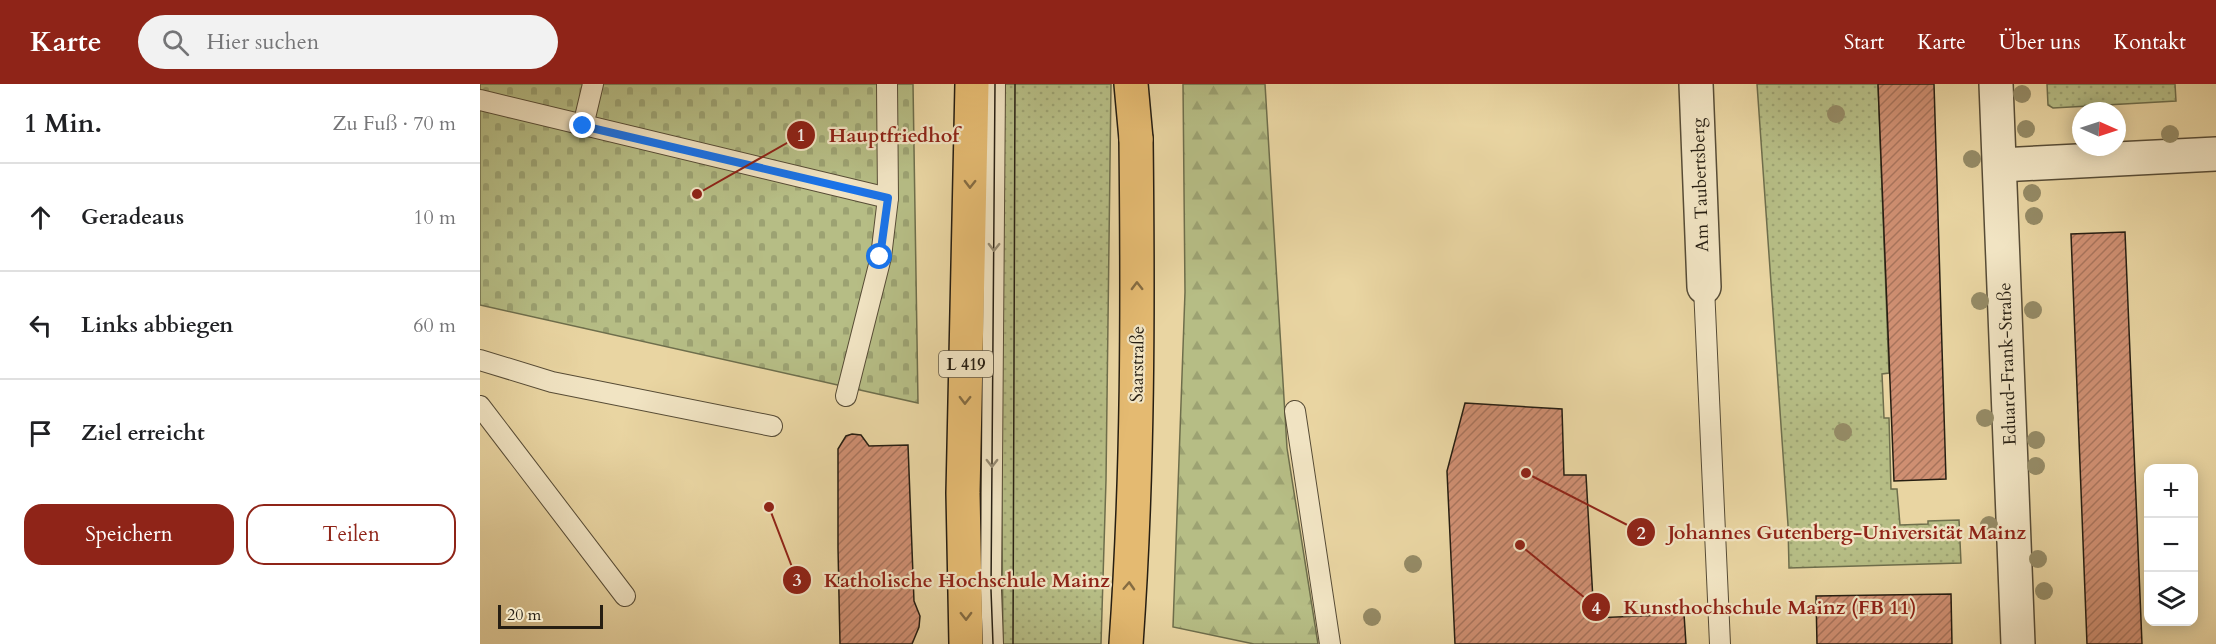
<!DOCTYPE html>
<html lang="de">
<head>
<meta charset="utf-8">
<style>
  body { margin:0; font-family:Cardo,serif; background:#f2f2f2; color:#202124 }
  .controls { position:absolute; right:18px; bottom:18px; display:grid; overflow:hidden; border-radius:12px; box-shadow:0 3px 15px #0003 }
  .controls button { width:54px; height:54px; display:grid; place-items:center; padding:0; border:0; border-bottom:2px solid #e0e0e0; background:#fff; color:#202124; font:30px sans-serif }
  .compass { position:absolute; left:1592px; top:18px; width:54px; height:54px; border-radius:50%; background:#fff; box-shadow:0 3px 15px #0003; rotate:93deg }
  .scale { position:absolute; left:18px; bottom:15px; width:105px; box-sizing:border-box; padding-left:6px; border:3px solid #261e12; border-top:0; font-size:16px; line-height:21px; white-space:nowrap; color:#261e12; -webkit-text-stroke:4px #f1e4c3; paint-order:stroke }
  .stop { position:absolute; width:18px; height:18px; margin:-14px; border:4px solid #1a73e8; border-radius:50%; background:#fff }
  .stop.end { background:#1a73e8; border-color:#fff; box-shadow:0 2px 6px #0008 }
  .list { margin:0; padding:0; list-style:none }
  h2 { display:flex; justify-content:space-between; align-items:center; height:78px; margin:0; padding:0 24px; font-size:26px }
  h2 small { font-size:20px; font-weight:400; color:#757577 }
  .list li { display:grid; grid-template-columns:39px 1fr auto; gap:18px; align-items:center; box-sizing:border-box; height:108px; padding:0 24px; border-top:2px solid #e0e0e0 }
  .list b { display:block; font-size:22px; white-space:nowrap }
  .list em { font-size:20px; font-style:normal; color:#757577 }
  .actions { display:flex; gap:12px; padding:18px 24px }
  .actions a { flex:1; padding:14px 0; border:2px solid #8f2418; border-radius:18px; text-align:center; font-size:21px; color:#8f2418 }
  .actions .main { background:#8f2418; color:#fff }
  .icon { flex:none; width:33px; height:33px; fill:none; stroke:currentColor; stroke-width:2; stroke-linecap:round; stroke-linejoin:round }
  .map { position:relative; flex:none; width:1736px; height:560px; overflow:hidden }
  header { display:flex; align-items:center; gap:36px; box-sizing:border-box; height:84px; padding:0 30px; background:#8f2418; color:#fff }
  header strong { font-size:28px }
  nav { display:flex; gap:33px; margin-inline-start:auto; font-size:21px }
  .search { width:420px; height:54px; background:#f2f2f2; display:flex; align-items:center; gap:15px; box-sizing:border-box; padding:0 21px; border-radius:33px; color:#757577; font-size:22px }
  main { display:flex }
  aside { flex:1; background:#fff }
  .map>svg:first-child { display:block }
  .grass { fill:url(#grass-dots); stroke:#6e6e4c; stroke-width:1.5 }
  .forest { fill:url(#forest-firs); stroke:#6e6e4c; stroke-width:1.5 }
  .cemetery { fill:url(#cemetery-stones); stroke:#6e6e4c; stroke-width:1.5 }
  .building { fill:url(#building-hatch); stroke:#261e12; stroke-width:1.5 }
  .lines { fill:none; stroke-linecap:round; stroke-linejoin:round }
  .service-casing { stroke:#574c36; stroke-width:22 }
  .minor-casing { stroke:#574c36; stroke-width:36 }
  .primary-casing { stroke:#261e12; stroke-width:36 }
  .trunk-casing { stroke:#261e12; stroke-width:36 }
  .service { stroke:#f1e4c3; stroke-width:20 }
  .minor { stroke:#f1e4c3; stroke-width:33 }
  .primary { stroke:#e4ba71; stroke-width:33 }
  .trunk { stroke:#e4ba71; stroke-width:33 }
  .tram { stroke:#261e12; stroke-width:1.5 }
  .tree { fill:#958b66 }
  .oneway { stroke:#856c42 }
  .oneway2 { stroke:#968b73 }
  .route { stroke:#1a73e8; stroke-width:8 }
  .labels { text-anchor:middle; stroke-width:4.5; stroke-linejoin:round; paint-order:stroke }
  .shield { fill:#f1e4c3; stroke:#635947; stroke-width:1.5 }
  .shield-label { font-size:16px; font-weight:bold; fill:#261e12 }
  .street-label { font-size:18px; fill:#261e12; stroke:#f1e4c3 }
  .leader { fill:none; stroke:#8f2418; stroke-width:2 }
  .callout-dot { fill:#8f2418; stroke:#f1e4c3; stroke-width:2 }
  .mark-label { font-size:18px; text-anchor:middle; font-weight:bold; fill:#fff }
  .callout-label { font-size:20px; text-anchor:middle; font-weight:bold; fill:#8f2418; stroke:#f1e4c3; stroke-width:4.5; stroke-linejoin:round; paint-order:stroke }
</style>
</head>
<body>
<header>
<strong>Karte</strong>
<div class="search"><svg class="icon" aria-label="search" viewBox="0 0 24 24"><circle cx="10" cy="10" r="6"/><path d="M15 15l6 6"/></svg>Hier suchen</div>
<nav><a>Start</a><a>Karte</a><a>Über uns</a><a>Kontakt</a></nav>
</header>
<main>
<aside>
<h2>1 Min.<small>Zu Fuß · 70 m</small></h2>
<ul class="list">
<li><svg class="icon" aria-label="ahead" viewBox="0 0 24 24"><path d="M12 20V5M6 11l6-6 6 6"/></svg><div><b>Geradeaus</b></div><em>10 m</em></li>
<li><svg class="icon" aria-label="left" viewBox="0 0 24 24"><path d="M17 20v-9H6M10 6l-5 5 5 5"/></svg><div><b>Links abbiegen</b></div><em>60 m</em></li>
<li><svg class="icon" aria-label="arrive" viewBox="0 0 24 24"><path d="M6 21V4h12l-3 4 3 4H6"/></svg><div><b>Ziel erreicht</b></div></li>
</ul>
<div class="actions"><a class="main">Speichern</a><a>Teilen</a></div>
</aside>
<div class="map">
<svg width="1736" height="560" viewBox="0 0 1736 560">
  <defs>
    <pattern id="grass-dots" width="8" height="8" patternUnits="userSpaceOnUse" patternTransform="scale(1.5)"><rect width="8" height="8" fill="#b6bd85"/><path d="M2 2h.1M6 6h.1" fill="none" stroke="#9ca272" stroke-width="1.8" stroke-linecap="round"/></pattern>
    <pattern id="forest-firs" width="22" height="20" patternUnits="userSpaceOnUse" patternTransform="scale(1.5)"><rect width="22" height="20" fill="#b6bd85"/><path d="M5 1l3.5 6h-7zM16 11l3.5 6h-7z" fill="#9ca272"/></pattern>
    <pattern id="cemetery-stones" width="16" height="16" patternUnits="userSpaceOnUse" patternTransform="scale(1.5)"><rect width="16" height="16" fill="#b6bd85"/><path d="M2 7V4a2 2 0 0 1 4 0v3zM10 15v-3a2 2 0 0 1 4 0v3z" fill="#9ca272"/></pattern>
    <pattern id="building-hatch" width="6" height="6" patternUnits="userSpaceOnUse" patternTransform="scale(1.5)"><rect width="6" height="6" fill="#cf8f72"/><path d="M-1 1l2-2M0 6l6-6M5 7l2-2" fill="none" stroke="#a8745c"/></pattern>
  </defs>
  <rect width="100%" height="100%" fill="#e9d5a2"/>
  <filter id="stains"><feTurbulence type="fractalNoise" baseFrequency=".00333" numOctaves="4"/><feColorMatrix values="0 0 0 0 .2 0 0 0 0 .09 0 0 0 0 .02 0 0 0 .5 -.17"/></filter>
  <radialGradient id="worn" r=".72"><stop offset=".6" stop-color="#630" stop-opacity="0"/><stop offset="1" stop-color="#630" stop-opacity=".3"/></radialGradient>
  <g class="grass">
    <path d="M524 0H631L626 396 621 560H523L520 211Z"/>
    <path d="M1277 0H1398L1409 289 1402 290 1404 334H1409L1411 405H1417L1420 441 1448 440V437L1479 436 1481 479 1309 484 1308 441Z"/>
    <path d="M1567 0H1695L1696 17 1573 24 1568 21Z"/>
  </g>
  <path class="forest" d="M703 0H785L807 364 838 560H774L693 543 705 208Z"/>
  <path class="cemetery" d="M0 0H433L438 319 0 221Z"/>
  <g class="building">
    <path d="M1398 0H1454L1466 395 1414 397Z"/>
    <path d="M1645 148 1662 560H1607L1591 150Z"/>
    <path d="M985 319 1082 325 1084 391H1106L1114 534 1204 530 1206 560H975L967 387Z"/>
    <path d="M372 350 381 351 389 362 428 361 434 517 440 532 439 543 432 560H360L358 464V365L366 352Z"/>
    <path d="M1471 510 1472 560H1337L1336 512Z"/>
  </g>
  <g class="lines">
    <g class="service-casing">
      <g id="service">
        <path d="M0 16 408 114"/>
        <path d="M103 42 113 0"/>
        <path d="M1224 203 1240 560"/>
        <path d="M0 276 72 298 292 342"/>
        <path d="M366 312 401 173 408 114 407 0"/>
        <path d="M0 322 145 512"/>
        <path d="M815 327 850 560"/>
        <path d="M513 560 511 506 515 0"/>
      </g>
    </g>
    <g class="minor-casing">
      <g id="minor">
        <path d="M1216 0 1224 203"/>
        <path d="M1516 0 1538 560"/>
        <path d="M1520 81 1736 70"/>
      </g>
    </g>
    <g class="primary-casing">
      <g id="primary">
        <path d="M486 560 483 409 492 0"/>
        <path d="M646 560C658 392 658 223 656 55"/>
      </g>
    </g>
    <g class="trunk-casing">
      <path id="trunk" d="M651 0 656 55"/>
    </g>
    <use href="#service" class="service"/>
    <use href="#minor" class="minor"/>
    <use href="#primary" class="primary"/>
    <use href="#trunk" class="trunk"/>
    <g class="tram">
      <path d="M513 560 511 506 515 0"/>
      <path d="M533 560 535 0"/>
    </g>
  </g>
  <g class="tree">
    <circle cx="1542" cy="10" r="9"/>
    <circle cx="1356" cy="30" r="9"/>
    <circle cx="1546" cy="45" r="9"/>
    <circle cx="1690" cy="50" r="9"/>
    <circle cx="1492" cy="75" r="9"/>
    <circle cx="1552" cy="109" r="9"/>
    <circle cx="1554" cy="132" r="9"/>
    <circle cx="1500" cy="217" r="9"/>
    <circle cx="1553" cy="226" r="9"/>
    <circle cx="1505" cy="334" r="9"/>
    <circle cx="1363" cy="348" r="9"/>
    <circle cx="1556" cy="356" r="9"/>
    <circle cx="1556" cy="382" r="9"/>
    <circle cx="1509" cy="441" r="9"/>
    <circle cx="1558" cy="475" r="9"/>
    <circle cx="933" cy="480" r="9"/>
    <circle cx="1564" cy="507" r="9"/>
    <circle cx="892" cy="533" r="9"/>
  </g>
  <defs><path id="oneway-chevron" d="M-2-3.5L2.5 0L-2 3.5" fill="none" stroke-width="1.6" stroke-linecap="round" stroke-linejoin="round" transform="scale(1.5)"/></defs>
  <g class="oneway">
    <use href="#oneway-chevron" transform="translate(490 100) rotate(91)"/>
    <use href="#oneway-chevron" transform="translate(657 202) rotate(-91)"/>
    <use href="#oneway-chevron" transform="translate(485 316) rotate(91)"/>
    <use href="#oneway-chevron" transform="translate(649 502) rotate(-87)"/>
    <use href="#oneway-chevron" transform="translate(486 532) rotate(89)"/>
  </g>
  <g class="oneway2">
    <use href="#oneway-chevron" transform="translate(514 163) rotate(91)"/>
    <use href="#oneway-chevron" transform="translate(512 379) rotate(90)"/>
  </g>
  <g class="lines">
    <path class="route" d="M103 42 408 114 400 173"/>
  </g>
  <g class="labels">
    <rect class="shield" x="459" y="267" width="54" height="26" rx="4.5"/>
    <g class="shield-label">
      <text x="486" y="286">L 419</text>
    </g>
    <g class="street-label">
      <text transform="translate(1220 101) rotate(-92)" y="6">Am Taubertsberg</text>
      <text transform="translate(657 280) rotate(-89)" y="6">Saarstraße</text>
      <text transform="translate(1527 280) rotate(-92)" y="6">Eduard-Frank-Straße</text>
    </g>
  </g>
  <path class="leader" d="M217 110L321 51M1046 389L1161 448M289 423L317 496M1040 461L1116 523"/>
  <g class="callout-dot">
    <circle cx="217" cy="110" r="6"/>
    <circle cx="1046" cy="389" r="6"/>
    <circle cx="289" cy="423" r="6"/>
    <circle cx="1040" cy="461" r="6"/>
    <circle cx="321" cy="51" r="15"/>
    <circle cx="1161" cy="448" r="15"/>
    <circle cx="317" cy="496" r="15"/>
    <circle cx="1116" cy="523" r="15"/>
  </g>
  <g class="mark-label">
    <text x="321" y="57">1</text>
    <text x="1161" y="455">2</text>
    <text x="317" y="502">3</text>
    <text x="1116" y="530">4</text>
  </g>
  <g class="callout-label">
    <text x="414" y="58">Hauptfriedhof</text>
    <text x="1367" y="455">Johannes Gutenberg-Universität Mainz</text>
    <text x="487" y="503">Katholische Hochschule Mainz</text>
    <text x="1290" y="530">Kunsthochschule Mainz (FB 11)</text>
  </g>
  <rect width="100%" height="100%" filter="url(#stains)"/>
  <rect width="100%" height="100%" fill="url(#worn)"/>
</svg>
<div class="controls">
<button>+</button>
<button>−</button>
<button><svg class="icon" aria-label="layers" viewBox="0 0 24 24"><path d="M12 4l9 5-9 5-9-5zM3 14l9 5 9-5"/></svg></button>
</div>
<svg class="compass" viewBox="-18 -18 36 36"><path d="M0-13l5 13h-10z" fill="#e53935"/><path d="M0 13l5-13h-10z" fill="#757577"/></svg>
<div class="scale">20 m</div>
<div class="stop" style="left:400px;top:173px"></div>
<div class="stop end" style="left:103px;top:42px"></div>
</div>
</main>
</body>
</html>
